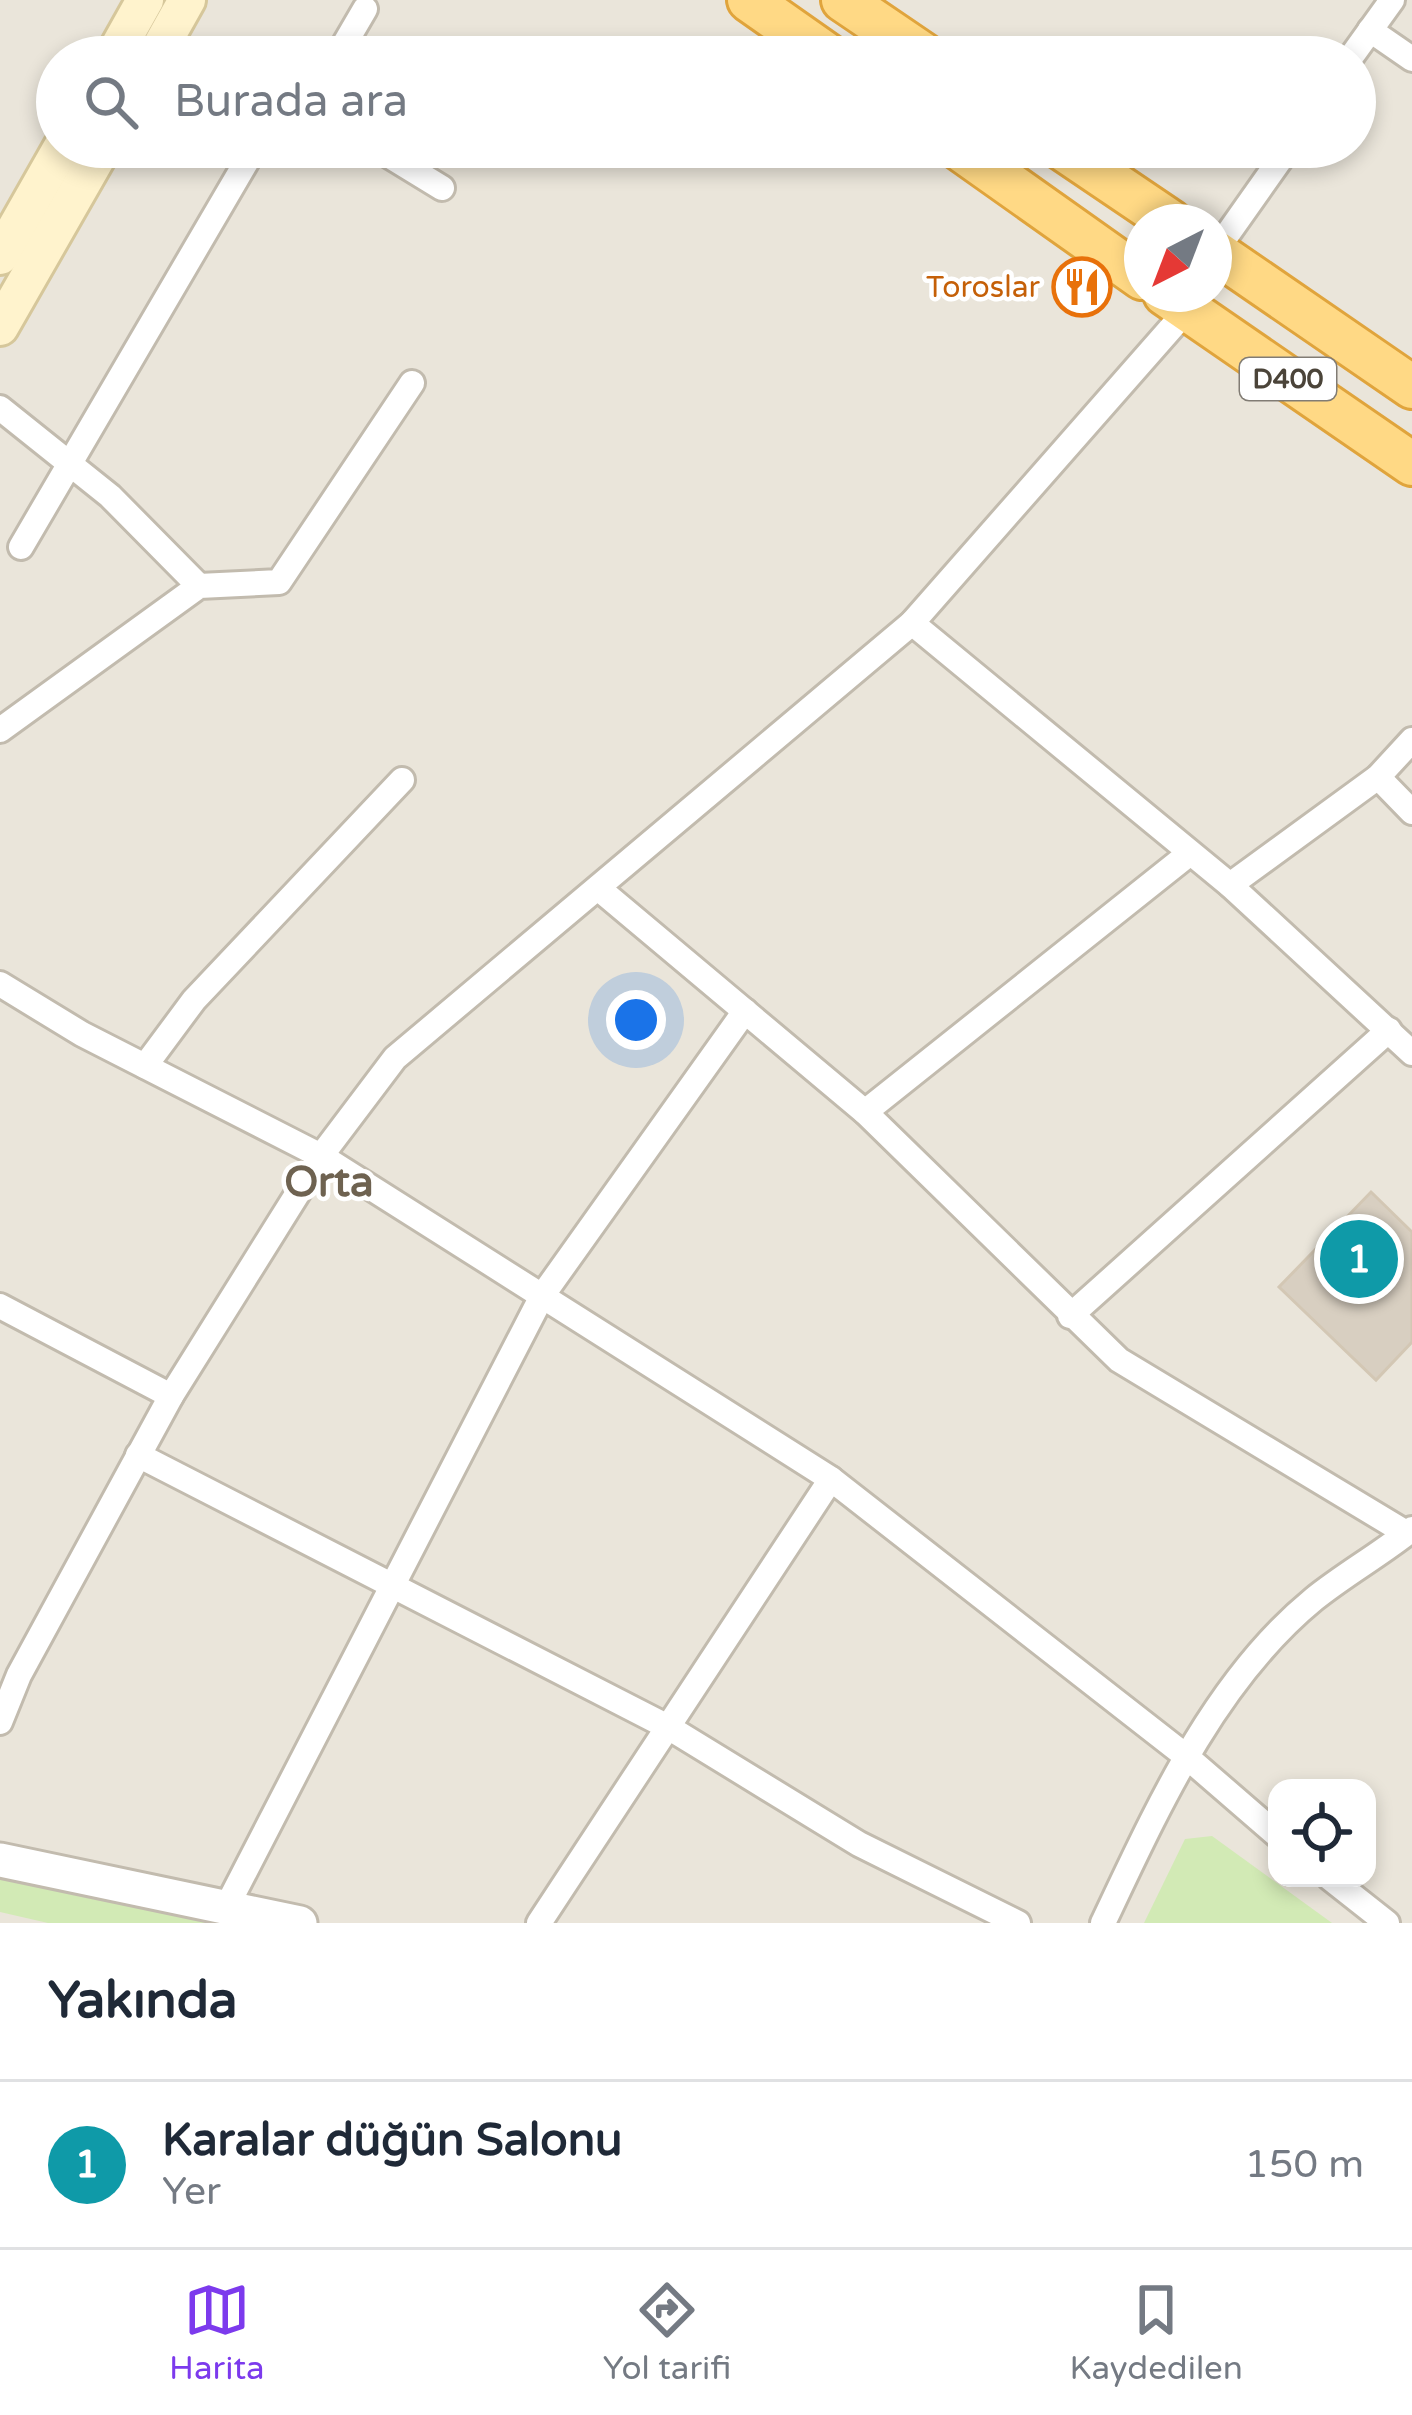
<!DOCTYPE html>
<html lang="tr">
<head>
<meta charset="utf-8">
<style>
  body { margin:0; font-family:"Varela Round",sans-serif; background:#f2f2f3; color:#1f2937 }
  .controls { position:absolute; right:36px; bottom:36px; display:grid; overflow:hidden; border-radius:24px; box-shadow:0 6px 18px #0003 }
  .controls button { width:108px; height:108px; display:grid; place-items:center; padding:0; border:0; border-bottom:3px solid #e0e1e3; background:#fff; color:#1f2937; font:60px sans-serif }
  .compass { position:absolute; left:1124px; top:204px; width:108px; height:108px; border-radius:50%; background:#fff; box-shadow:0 6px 18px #0003; rotate:222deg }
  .you { position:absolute; left:636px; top:1020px; width:42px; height:42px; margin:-30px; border:9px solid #fff; border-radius:50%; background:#1a73e8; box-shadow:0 0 0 18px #1a73e833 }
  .badge { display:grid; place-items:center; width:78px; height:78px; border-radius:50%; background:#7c3aed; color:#fff; font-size:39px; font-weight:700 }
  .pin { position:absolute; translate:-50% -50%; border:6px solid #fff; box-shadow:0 3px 12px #0006 }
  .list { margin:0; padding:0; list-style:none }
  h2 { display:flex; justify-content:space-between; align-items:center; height:156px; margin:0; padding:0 48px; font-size:51px }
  h2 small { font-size:39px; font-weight:400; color:#747a83 }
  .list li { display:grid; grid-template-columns:78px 1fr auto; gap:36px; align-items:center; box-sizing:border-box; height:168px; padding:0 48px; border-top:3px solid #e0e1e3 }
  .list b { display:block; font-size:45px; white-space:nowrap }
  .list p { margin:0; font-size:39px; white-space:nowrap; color:#747a83 }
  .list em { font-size:39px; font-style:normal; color:#747a83 }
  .icon { flex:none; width:66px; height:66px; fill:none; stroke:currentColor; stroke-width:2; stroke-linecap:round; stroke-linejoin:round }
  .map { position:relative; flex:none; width:1412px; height:1923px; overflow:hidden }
  .search { position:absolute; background:#fff; box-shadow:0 6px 18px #0003; left:36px; right:36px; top:36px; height:132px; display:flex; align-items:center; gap:30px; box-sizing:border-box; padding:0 42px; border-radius:66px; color:#747a83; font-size:45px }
  .sheet { height:324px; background:#fff }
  nav { display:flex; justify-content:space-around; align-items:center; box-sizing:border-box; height:168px; border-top:3px solid #e0e1e3; background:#fff; font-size:33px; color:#747a83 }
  nav a { display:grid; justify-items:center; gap:6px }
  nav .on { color:#7c3aed }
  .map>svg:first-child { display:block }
  .residential { fill:#eae5da; fill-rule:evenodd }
  .green { fill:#d2eab5 }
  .building { fill:#d8cfc1; stroke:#d3c7b4; stroke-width:3 }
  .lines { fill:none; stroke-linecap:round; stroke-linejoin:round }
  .minor-casing { stroke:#c2bbae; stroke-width:30 }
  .tertiary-casing { stroke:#c2bbae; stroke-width:39 }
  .secondary-casing { stroke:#d6c79b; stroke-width:42 }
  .trunk-casing { stroke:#e0a43c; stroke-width:48 }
  .minor { stroke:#fff; stroke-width:24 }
  .tertiary { stroke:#fff; stroke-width:33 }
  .secondary { stroke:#fff3cd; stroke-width:36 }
  .trunk { stroke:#ffd985; stroke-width:42 }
  .labels { text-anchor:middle; stroke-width:9; stroke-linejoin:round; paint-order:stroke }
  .shield { fill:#fff; stroke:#817c74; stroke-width:3 }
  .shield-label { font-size:27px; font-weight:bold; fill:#4b4439 }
  .food-label { font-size:30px; fill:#c56008; stroke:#fff; text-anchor:end }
  .district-label { font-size:42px; font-weight:bold; fill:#6e6250; stroke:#fff }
</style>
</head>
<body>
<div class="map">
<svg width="1412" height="1923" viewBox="0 0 1412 1923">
  <rect width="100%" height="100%" fill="#f6f3ec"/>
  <path class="residential" d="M0 0H1412V1923H0ZM57 57H1355V147H57ZM1142 222H1214V294H1142ZM1277 1788H1367V1878H1277Z"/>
  <g class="green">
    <path d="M1212 1836 1332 1923H1144L1185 1839Z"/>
    <path d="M0 1875 220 1923H48L0 1912Z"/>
  </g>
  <path class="building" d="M1371 1192 1412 1232V1342L1376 1380 1279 1287Z"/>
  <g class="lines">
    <g class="minor-casing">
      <g id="minor">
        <path d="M1370 30 1412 59"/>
        <path d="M337 57 365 9"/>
        <path d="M1351 57 1392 0"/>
        <path d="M375 147 442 188"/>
        <path d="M1215 252 1289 147"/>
        <path d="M0 408 110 496 199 586"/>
        <path d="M21 547 255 147"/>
        <path d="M912 623 1230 885 1412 1053"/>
        <path d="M0 730 199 586 279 582 412 383"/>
        <path d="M1378 777 1412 812"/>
        <path d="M1230 885 1378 777 1412 740"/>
        <path d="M598 888 865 1112 1119 1360 1406 1533"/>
        <path d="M0 984 82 1034 321 1156 831 1479 1187 1757 1277 1835"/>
        <path d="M145 1066 194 1000 402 780"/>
        <path d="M865 1112 1190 853"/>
        <path d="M0 1306 171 1396"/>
        <path d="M1070 1316 1389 1030"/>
        <path d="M138 1455 668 1727 859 1844 1018 1923"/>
        <path d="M0 1722 19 1675 171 1396 321 1156 395 1058 912 623 1187 310"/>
        <path d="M1330 1878 1387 1923"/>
        <path d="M226 1908 542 1296 745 1011"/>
        <path d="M539 1923 831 1479"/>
        <path d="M1103 1923C1157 1809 1214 1681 1314 1599 1345 1574 1381 1554 1412 1529"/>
      </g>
    </g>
    <g class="tertiary-casing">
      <path id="tertiary" d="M0 1860 300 1923"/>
    </g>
    <g class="secondary-casing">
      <g id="secondary">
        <path d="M113 57 145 0"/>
        <path d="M155 57 187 0"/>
        <path d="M0 256 62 147"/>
        <path d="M0 327 103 147"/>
      </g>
    </g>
    <g class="trunk-casing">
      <g id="trunk">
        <path d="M749 0 830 57"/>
        <path d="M843 0 927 57"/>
        <path d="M957 147 1142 278"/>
        <path d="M1060 147 1171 222"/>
        <path d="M1214 251 1412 387"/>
        <path d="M1165 294 1412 464"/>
      </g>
    </g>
    <use href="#minor" class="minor"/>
    <use href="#tertiary" class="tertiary"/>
    <use href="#secondary" class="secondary"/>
    <use href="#trunk" class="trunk"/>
  </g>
  <defs>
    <g id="restaurant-ring" transform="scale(3)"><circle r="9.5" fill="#fff" stroke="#e8710a" stroke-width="1.5"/><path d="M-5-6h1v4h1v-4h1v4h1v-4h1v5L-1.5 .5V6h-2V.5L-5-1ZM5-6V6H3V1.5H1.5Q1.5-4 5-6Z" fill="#e8710a"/></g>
  </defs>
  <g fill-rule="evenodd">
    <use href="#restaurant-ring" x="1082" y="287"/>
  </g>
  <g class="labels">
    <rect class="shield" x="1240" y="358" width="96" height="42" rx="9"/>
    <g class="shield-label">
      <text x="1288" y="388">D400</text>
    </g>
    <g class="food-label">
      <text x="1040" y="297">Toroslar</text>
    </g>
    <g class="district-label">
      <text x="329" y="1196">Orta</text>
    </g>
  </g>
</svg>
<div class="controls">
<button><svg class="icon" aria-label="locate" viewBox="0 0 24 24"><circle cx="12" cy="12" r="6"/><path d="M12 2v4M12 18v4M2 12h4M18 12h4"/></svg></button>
</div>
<svg class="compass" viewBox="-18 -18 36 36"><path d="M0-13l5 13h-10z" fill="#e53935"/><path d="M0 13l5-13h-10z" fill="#747a83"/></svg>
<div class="you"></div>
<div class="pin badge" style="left:1359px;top:1259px;background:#0f9aa8">1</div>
<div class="search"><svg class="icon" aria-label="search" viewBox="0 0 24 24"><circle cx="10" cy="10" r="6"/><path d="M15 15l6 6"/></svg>Burada ara</div>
</div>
<section class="sheet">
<h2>Yakında<small></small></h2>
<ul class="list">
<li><span class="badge" style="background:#0f9aa8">1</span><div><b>Karalar düğün Salonu</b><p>Yer</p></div><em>150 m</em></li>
</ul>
</section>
<nav>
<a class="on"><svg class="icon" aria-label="map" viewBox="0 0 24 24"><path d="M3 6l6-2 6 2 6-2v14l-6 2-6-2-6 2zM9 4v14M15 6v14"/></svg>Harita</a>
<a><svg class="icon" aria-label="directions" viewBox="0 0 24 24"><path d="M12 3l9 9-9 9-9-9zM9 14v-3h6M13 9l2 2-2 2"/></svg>Yol tarifi</a>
<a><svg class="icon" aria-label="saved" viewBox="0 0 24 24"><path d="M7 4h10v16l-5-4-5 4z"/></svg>Kaydedilen</a>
</nav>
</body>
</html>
